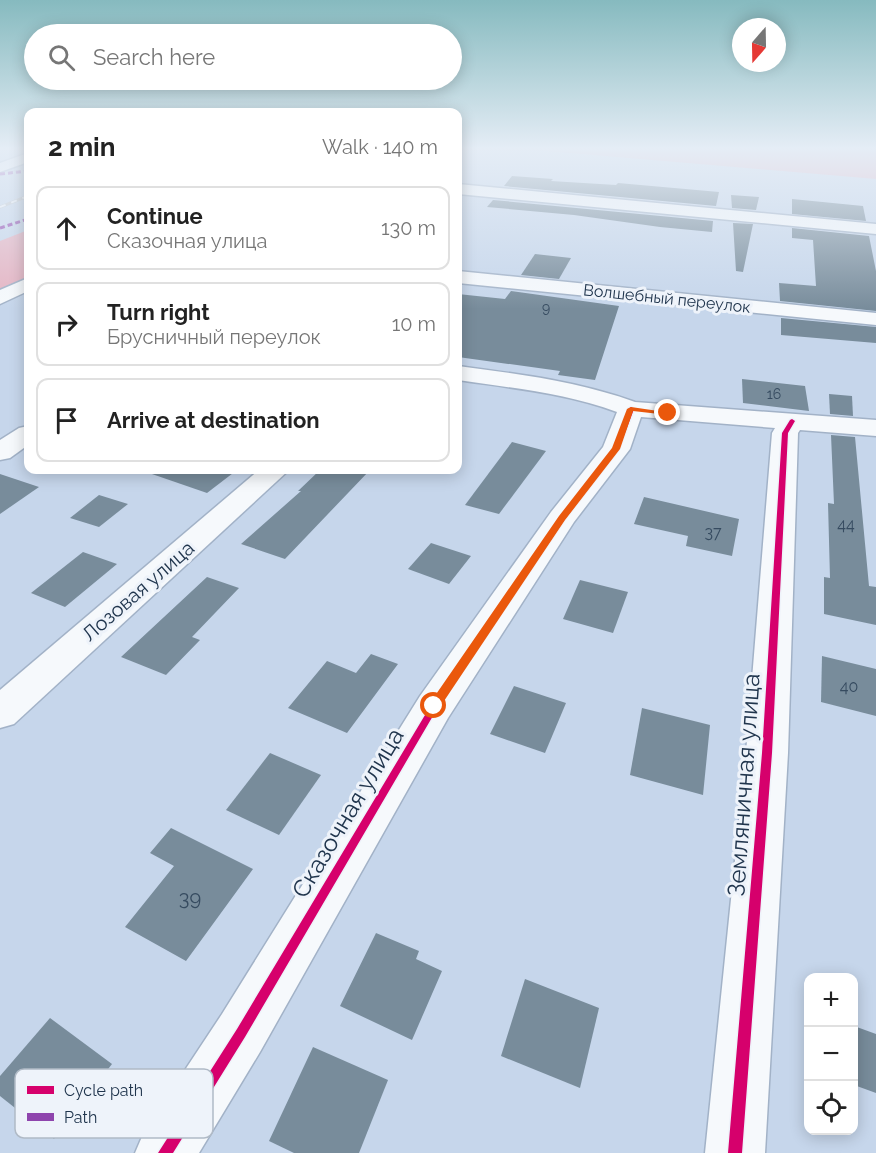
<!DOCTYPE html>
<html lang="en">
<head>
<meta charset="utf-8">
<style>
  body { margin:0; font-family:Raleway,sans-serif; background:#f6f6f6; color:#222 }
  .controls { position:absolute; right:18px; bottom:18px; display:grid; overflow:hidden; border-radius:12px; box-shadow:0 3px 15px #0003 }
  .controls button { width:54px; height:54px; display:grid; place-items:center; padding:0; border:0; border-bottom:2px solid #e0e0e0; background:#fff; color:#222; font:30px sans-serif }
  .compass { position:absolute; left:732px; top:18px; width:54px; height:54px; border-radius:50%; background:#fff; box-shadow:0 3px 15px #0003; rotate:200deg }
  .stop { position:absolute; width:18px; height:18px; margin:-14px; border:4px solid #ea580c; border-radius:50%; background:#fff }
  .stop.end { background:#ea580c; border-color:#fff; box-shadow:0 2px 6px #0008 }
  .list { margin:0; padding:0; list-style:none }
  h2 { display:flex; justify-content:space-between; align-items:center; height:78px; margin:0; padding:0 24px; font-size:26px }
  h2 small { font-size:20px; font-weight:400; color:#767676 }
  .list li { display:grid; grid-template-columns:39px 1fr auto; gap:18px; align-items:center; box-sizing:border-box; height:84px; margin:0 12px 12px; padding:0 12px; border:2px solid #e0e0e0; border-radius:12px }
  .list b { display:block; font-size:22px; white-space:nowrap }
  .list p { margin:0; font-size:20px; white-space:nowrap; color:#767676 }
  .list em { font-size:20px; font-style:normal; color:#767676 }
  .icon { flex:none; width:33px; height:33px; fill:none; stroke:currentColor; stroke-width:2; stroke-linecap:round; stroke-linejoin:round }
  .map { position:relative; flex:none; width:876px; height:1153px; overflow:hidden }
  .search { position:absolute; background:#fff; box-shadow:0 3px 15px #0003; left:24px; top:24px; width:438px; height:66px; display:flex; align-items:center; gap:15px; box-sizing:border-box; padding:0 21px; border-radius:33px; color:#767676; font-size:22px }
  .panel { position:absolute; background:#fff; box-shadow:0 3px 15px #0003; left:24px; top:108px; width:438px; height:366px; border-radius:12px }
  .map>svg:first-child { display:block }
  .green { fill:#e5b3c2 }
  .building { fill:#788c9b }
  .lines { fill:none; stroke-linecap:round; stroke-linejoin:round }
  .minor-casing { stroke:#a2b2c7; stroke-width:3 }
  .minor { fill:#f6f9fc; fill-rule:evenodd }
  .rail-casing { stroke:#c1c6cc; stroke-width:3 }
  .rail { stroke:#eef3fa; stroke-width:2; stroke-dasharray:6; stroke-linecap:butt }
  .quiet { stroke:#8e44ad; stroke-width:3; stroke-dasharray:5 3; stroke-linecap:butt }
  .cycleway-casing { stroke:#eef3fa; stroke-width:3 }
  .cycleway { fill:#d6006c; fill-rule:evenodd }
  .route { fill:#ea580c }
  .labels { text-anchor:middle; stroke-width:6; stroke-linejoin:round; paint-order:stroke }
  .far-number-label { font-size:14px; fill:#364b60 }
  .far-street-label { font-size:16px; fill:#20354d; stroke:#eef3fa }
  .number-label { font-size:16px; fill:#364b60 }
  .street-label { font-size:20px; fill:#20354d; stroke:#eef3fa }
  .near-number-label { font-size:20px; fill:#364b60 }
  .near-street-label { font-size:24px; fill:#20354d; stroke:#eef3fa }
  .key { fill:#eef3fa; stroke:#b0bac6; stroke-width:1.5 }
  .key-label { font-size:16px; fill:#20354d }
</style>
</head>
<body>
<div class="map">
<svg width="876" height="1153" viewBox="0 0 876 1153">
  <rect width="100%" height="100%" fill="#c6d6eb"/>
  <g class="green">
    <path d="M458 148H876V179L535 150H458Z"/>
    <path d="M28 230V280L0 294V241Z"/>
  </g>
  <g class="building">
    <path d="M512 176 553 179 551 181 616 185 618 183 719 192 716 206 504 186Z"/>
    <path d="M731 195 759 197 756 210 732 208Z"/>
    <path d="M792 199 863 206 866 221 792 214Z"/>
    <path d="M493 200 713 221 712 232 660 227 574 215 487 207Z"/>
    <path d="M733 223 753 224 743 272 736 271Z"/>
    <path d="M792 228 869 236 876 271V311L780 301 779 283 816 286 813 240 792 238Z"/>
    <path d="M535 254 571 258 559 279 521 275Z"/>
    <path d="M511 291 619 306 595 380 558 375 560 371 458 357V294L505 299Z"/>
    <path d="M781 318 876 327V343L781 335Z"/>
    <path d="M742 379 805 386 809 411 743 403Z"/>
    <path d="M829 394 852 396 853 416 830 414Z"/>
    <path d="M831 435 855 437 869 586 876 587V625L824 614V577L830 578 828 503 834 504Z"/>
    <path d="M512 442 546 451 499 514 465 505Z"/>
    <path d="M150 470H237L207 493 149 473Z"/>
    <path d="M320 470H370L285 559 241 544 301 491H298Z"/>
    <path d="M0 474 39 487 0 514Z"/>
    <path d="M99 495 128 504 99 527 70 518Z"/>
    <path d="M644 497 739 519 732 556 686 546 688 536 634 524Z"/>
    <path d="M431 543 471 556 449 584 408 569Z"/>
    <path d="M83 552 117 564 65 607 31 593Z"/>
    <path d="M207 577 239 588 192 637 200 640 166 675 121 657Z"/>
    <path d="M580 580 628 592 613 633 563 619Z"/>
    <path d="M371 654 398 664 347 733 288 708 327 661 356 673Z"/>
    <path d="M822 656 876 669V716L821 702Z"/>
    <path d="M514 686 566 703 545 753 490 734Z"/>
    <path d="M642 708 710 725 703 795 630 775Z"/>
    <path d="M270 753 321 775 279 835 226 810Z"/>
    <path d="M171 828 253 869 186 961 125 927 174 866 150 853Z"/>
    <path d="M376 933 419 951 416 959 442 971 412 1040 340 1006Z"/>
    <path d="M525 979 599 1008 580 1088 501 1056Z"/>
    <path d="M50 1018 112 1064 54 1139 0 1096V1076Z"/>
    <path d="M854 1026 876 1034V1093L854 1085Z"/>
    <path d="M313 1047 388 1080 359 1153H294L269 1141Z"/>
  </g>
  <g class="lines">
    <g class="minor-casing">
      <g id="minor">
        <path d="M28 153V162L0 172V163Z"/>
        <path d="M458 184 876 224V234L458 194Z"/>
        <path d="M458 271 876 313V325L458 283Z"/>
        <path d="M28 278V291L0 304V290Z"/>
        <path d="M458 366C518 374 577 381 635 402L876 420V436L800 430 798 433 788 753 765 1153H705L746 753 772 433 775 428 641 417 630 449 574 522 448 718 260 1052 199 1153H135L144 1132 222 1014 420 696 551 512 603 447 617 412C565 393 512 388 458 380Z"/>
        <path d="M28 426V445L10 458 0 460V440L19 428Z"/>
        <path d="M259 470H289L14 724 0 728V690Z"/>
      </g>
    </g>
    <use href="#minor" class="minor"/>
    <g class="rail-casing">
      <path id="rail" d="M0 207 28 196"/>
    </g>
    <use href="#rail" class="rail"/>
    <g class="quiet">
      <path d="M0 174 28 171"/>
      <path d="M0 228 28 219"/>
    </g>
    <g class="cycleway-casing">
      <g id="cycleway">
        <path d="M631 407 634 409 619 449 565 519 437 709 245 1037 173 1153H158L237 1029 431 705 560 517 613 449 628 409Z"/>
        <path d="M792 419 795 421 788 433 772 753 742 1153H728L762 753 782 433 790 420Z"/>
      </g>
    </g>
    <use href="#cycleway" class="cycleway"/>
  </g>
  <linearGradient id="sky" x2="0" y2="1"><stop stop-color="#86babf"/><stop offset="0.48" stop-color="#e5edf6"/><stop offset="1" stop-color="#e5edf6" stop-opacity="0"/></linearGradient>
  <rect width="876" height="309" fill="url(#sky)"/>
  <path class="route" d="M631 407 672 413 668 415 633 411 620 449 565 520 438 710H430V703L559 516 612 448 627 409Z"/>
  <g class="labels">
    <g class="far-number-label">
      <text x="546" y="313">9</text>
      <text x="774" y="399">16</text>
    </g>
    <g class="far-street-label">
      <text transform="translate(667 298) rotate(6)" y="6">Волшебный переулок</text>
    </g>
    <g class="number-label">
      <text x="846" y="530">44</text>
      <text x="713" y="538">37</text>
      <text x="849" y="692">40</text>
    </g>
    <g class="street-label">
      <text transform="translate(138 591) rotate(-41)" y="7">Лозовая улица</text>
    </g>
    <g class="near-number-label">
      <text x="190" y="905">39</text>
    </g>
    <g class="near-street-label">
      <text transform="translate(744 785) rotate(-86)" y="8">Земляничная улица</text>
      <text transform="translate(348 813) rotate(-59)" y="8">Сказочная улица</text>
    </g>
  </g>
  <rect x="15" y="1069" width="198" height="69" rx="9" class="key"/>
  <rect x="27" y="1086" width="27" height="8" fill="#d6006c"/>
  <rect x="27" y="1113" width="27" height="8" fill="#8e44ad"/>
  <g class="key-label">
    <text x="64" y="1096">Cycle path</text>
    <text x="64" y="1123">Path</text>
  </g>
</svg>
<div class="controls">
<button>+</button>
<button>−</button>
<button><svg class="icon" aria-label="locate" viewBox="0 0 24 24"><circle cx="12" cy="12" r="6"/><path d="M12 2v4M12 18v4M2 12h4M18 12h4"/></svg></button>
</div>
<svg class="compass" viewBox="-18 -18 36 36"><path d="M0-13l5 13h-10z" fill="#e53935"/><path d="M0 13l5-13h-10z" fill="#767676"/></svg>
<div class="stop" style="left:434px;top:706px"></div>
<div class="stop end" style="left:668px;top:413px"></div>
<div class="search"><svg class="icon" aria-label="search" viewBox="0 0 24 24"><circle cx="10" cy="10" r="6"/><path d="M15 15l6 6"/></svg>Search here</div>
<section class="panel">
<h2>2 min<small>Walk · 140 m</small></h2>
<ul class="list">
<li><svg class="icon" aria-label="ahead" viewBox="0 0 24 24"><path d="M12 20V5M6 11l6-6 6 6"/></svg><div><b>Continue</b><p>Сказочная улица</p></div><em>130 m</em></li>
<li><svg class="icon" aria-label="right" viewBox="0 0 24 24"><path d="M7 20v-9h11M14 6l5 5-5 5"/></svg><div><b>Turn right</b><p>Брусничный переулок</p></div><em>10 m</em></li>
<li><svg class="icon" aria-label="arrive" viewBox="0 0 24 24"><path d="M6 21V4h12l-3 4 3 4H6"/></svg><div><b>Arrive at destination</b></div></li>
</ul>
</section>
</div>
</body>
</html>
